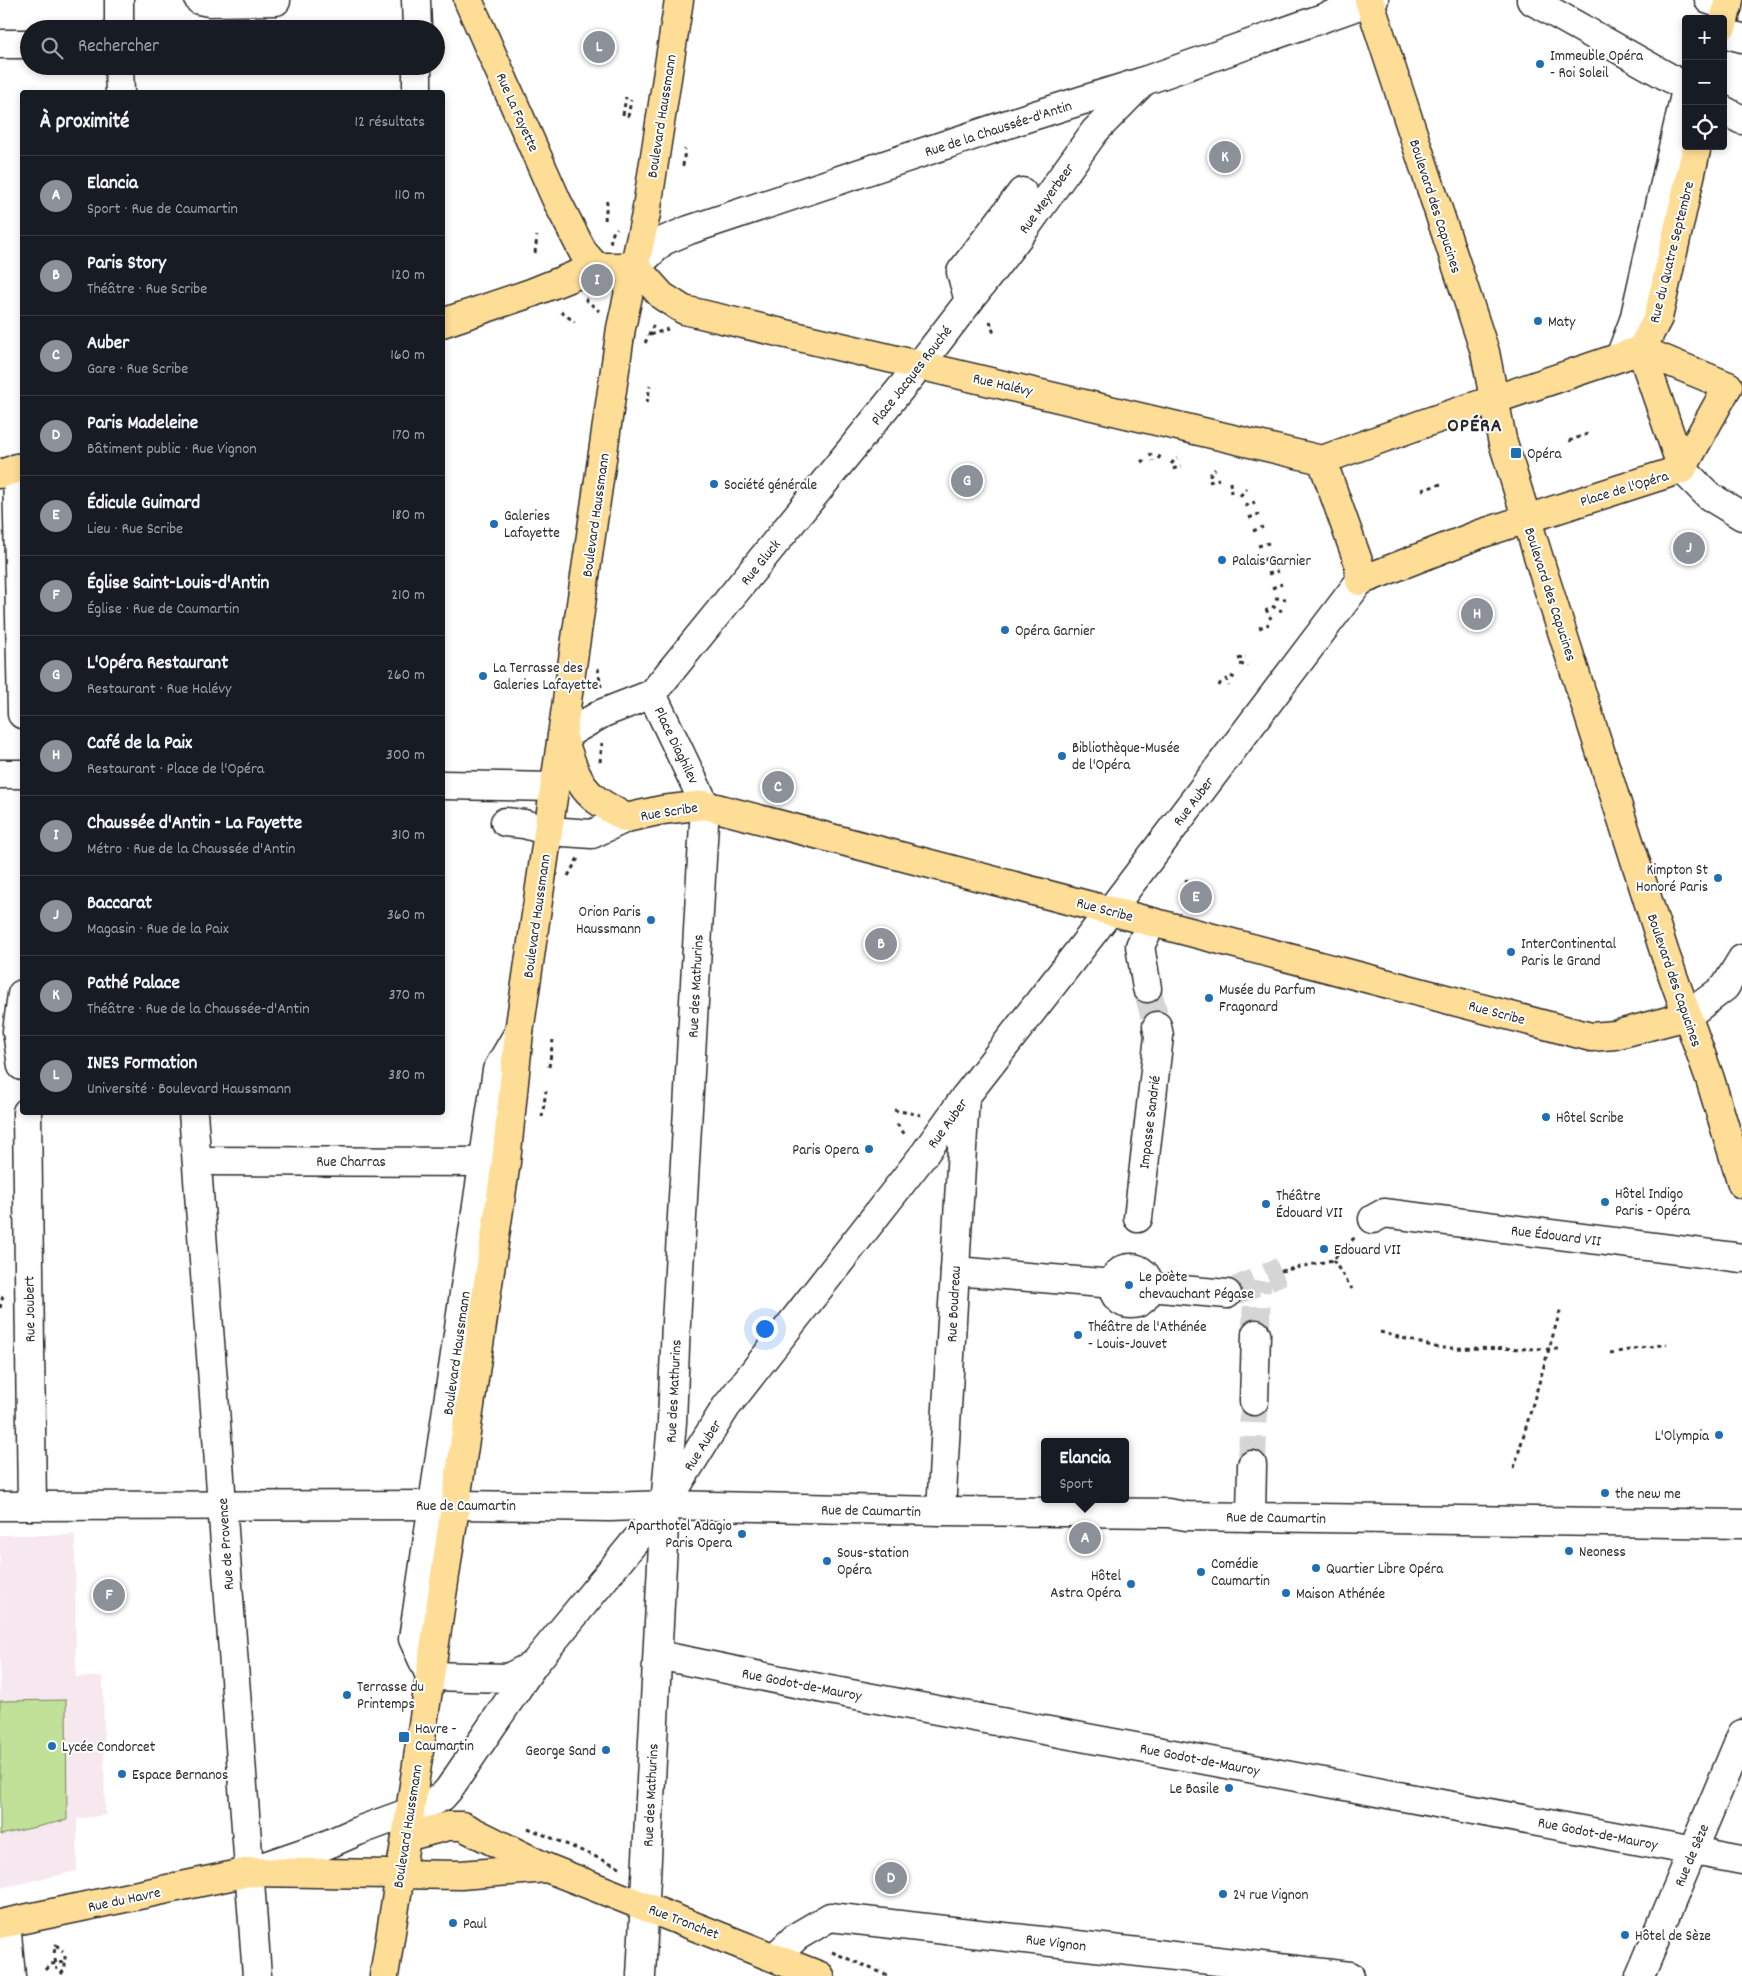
<!DOCTYPE html>
<html lang="fr">
<head>
<meta charset="utf-8">
<style>
  body { margin:0; font-family:Dekko,sans-serif; background:#20242c; color:#f1f3f6 }
  .controls { position:absolute; right:15px; top:15px; display:grid; overflow:hidden; border-radius:5px; box-shadow:0 2px 8px #0003 }
  .controls button { width:45px; height:45px; display:grid; place-items:center; padding:0; border:0; border-bottom:1px solid #363941; background:#171b24; color:#f1f3f6; font:25px sans-serif }
  .you { position:absolute; left:764px; top:1328px; width:18px; height:18px; margin:-12px; border:4px solid #fff; border-radius:50%; background:#1a73e8; box-shadow:0 0 0 8px #1a73e833 }
  .badge { display:grid; place-items:center; width:32px; height:32px; border-radius:50%; background:#8c9099; color:#fff; font-size:16px; font-weight:700 }
  .pin { position:absolute; translate:-50% -50%; border:2px solid #fff; box-shadow:0 1px 5px #0006 }
  .popup { position:absolute; left:1041px; top:1438px; width:88px; height:65px; box-sizing:border-box; display:grid; place-content:center; border-radius:5px; background:#171b24; filter:drop-shadow(0 1px 4px #0005); font-size:16px; white-space:nowrap; color:#9ea1a6 }
  .popup b { font-size:19px; color:#f1f3f6 }
  .popup::after { content:''; position:absolute; left:50%; top:100%; margin-left:-10px; border:10px solid transparent; border-top-color:#171b24 }
  .list { margin:0; padding:0; list-style:none }
  h2 { display:flex; justify-content:space-between; align-items:center; height:65px; margin:0; padding:0 20px; font-size:21px }
  h2 small { font-size:16px; font-weight:400; color:#9ea1a6 }
  .list li { display:grid; grid-template-columns:32px 1fr auto; gap:15px; align-items:center; box-sizing:border-box; height:80px; padding:0 20px; border-top:1px solid #363941 }
  .list b { display:block; font-size:19px; white-space:nowrap }
  .list p { margin:0; font-size:16px; white-space:nowrap; color:#9ea1a6 }
  .list em { font-size:16px; font-style:normal; color:#9ea1a6 }
  .icon { flex:none; width:28px; height:28px; fill:none; stroke:currentColor; stroke-width:2; stroke-linecap:round; stroke-linejoin:round }
  .map { position:relative; flex:none; width:1742px; height:1976px; overflow:hidden }
  .search { position:absolute; background:#171b24; box-shadow:0 2px 8px #0003; left:20px; top:20px; width:425px; height:55px; display:flex; align-items:center; gap:12px; box-sizing:border-box; padding:0 18px; border-radius:28px; color:#9ea1a6; font-size:19px }
  .panel { position:absolute; background:#171b24; box-shadow:0 2px 8px #0003; left:20px; top:90px; width:425px; height:1025px; border-radius:5px }
  .map>svg:first-child { display:block }
  .built { fill:#f7e7ee }
  .green { fill:#c1e098; stroke:#768662 }
  .lines { fill:none; stroke-linecap:round; stroke-linejoin:round }
  .minor-tunnel { stroke:#d5d5d5; stroke-width:28; stroke-dasharray:28 14; stroke-linecap:butt }
  .minor-casing { stroke:#2b2b2b; stroke-width:31 }
  .major-casing { stroke:#2b2b2b; stroke-width:31 }
  .path { stroke:#2b2b2b; stroke-width:3; stroke-dasharray:4 4; stroke-linecap:butt }
  .minor { stroke:#fff; stroke-width:28 }
  .major { stroke:#fedd96; stroke-width:28 }
  .poi-dot { fill:#1f6fb2; stroke:#fff; stroke-width:2 }
  .labels { text-anchor:middle; stroke-width:4; stroke-linejoin:round; paint-order:stroke }
  .poi-label { font-size:15px; fill:#2b2b2b; stroke:#fff; text-anchor:start }
  .street-label { font-size:15px; fill:#2b2b2b; stroke:#fff }
  .district-label { font-size:20px; font-weight:bold; letter-spacing:1px; fill:#2b2b2b; stroke:#fff }
</style>
</head>
<body>
<div class="map">
<svg width="1742" height="1976" viewBox="0 0 1742 1976">
  <rect width="100%" height="100%" fill="#fff"/>
  <filter id="ink" filterUnits="userSpaceOnUse"><feTurbulence type="fractalNoise" baseFrequency=".02" numOctaves="2"/><feDisplacementMap in="SourceGraphic" scale="10" xChannelSelector="R" yChannelSelector="G"/><feConvolveMatrix kernelMatrix="1 2 1 2 8 2 1 2 1" color-interpolation-filters="sRGB"/></filter>
  <g filter="url(#ink)">
    <path class="built" d="M0 1535H75L76 1677H103L105 1815 77 1819V1871L0 1888Z"/>
    <path class="green" d="M66 1700 67 1820 0 1835V1701Z"/>
    <g class="lines">
      <g class="minor-tunnel">
        <path d="M1147 988 1157 1026"/>
        <path d="M1229 1294 1281 1271"/>
        <path d="M1256 1334 1257 1281"/>
        <path d="M1252 1465 1254 1401"/>
      </g>
      <g class="minor-casing">
        <g id="minor">
          <path d="M119 0V29"/>
          <path d="M199 0 209 2 276 1"/>
          <path d="M416 0 417 29"/>
          <path d="M1531 0 1686 87"/>
          <path d="M1709 0 1728 6"/>
          <path d="M1723 33 1742 38"/>
          <path d="M0 44H29"/>
          <path d="M119 66 120 92"/>
          <path d="M417 66V92"/>
          <path d="M1723 110 1742 120"/>
          <path d="M636 267 663 241 689 230 1029 117 1144 81 1374 0"/>
          <path d="M969 301 961 272 1022 192"/>
          <path d="M1620 357 1634 320 1686 90"/>
          <path d="M17 468 22 714"/>
          <path d="M1682 469 1709 496 1742 516"/>
          <path d="M562 737 603 713 652 694 919 366 1026 227 1095 131 1144 81"/>
          <path d="M0 774H22"/>
          <path d="M442 785 555 787"/>
          <path d="M505 822 524 824 549 831 592 834 626 818"/>
          <path d="M1147 988 1140 946 1152 922"/>
          <path d="M22 994 17 1031 22 1066"/>
          <path d="M1687 1016 1725 987 1742 959"/>
          <path d="M519 1032 497 1070 413 1639 430 1676 508 1678 533 1665"/>
          <path d="M27 1112 32 1506"/>
          <path d="M193 1112 257 1976"/>
          <path d="M197 1161 503 1162"/>
          <path d="M1138 1218 1159 1036 1157 1026"/>
          <path d="M1373 1219 1384 1213 1742 1258"/>
          <circle cx="1131" cy="1286" r="18"/>
          <path d="M955 1271 1114 1284"/>
          <path d="M1149 1287 1227 1294"/>
          <path d="M1254 1401 1256 1334"/>
          <path d="M0 1506 455 1505 610 1507 665 1505 941 1511 1168 1513 1186 1516 1251 1517 1742 1524"/>
          <path d="M941 1511 965 1097"/>
          <path d="M1251 1517 1252 1465"/>
          <path d="M658 1655 824 1689 1742 1860"/>
          <path d="M250 1871 326 1845 358 1831 410 1812 442 1797 449 1789 534 1664 665 1505 726 1407 925 1153 965 1097 1110 911 1360 581"/>
          <path d="M6 1923 11 1976"/>
          <path d="M775 1957 796 1937 830 1917 1350 1976"/>
          <path d="M641 1976 665 1505 672 1422 676 1323 705 805 652 694"/>
          <path d="M1640 1976 1742 1734"/>
        </g>
      </g>
      <g class="major-casing">
        <g id="major">
          <path d="M468 0 557 201 583 252 596 267"/>
          <path d="M1369 0 1485 352 1502 439 1544 575 1665 954 1710 1079 1742 1184"/>
          <path d="M1723 25 1729 0"/>
          <path d="M442 323 531 293 596 267H636L662 296 684 310 1322 460"/>
          <path d="M1322 460 1359 564 1360 581 1480 534 1682 469 1728 386"/>
          <path d="M1322 460 1425 423 1641 350 1728 386"/>
          <path d="M1682 469 1641 350 1658 318 1697 146"/>
          <path d="M0 474 22 467"/>
          <path d="M563 738C570 758 576 783 593 797 602 805 615 811 626 818L662 810 705 805 1591 1037 1615 1035 1687 1016"/>
          <path d="M406 1837 448 1826H462L547 1868 820 1976"/>
          <path d="M0 1924 249 1872 461 1875 547 1868"/>
          <path d="M384 1976 410 1812 506 1162 519 1032 621 328 646 214 679 0"/>
        </g>
      </g>
      <g class="path">
        <path d="M623 115 626 97"/>
        <path d="M628 117 631 100"/>
        <path d="M683 166 685 149"/>
        <path d="M605 220 607 201"/>
        <path d="M610 243 613 233 617 228"/>
        <path d="M535 253 537 236"/>
        <path d="M585 299 599 311"/>
        <path d="M561 312 575 322"/>
        <path d="M990 321 994 334"/>
        <path d="M650 335 668 329"/>
        <path d="M645 343 655 322"/>
        <path d="M647 403 650 386"/>
        <path d="M1569 441 1590 433"/>
        <path d="M1150 453 1153 461"/>
        <path d="M1158 459 1162 453"/>
        <path d="M1141 460 1146 464"/>
        <path d="M1171 464 1177 458"/>
        <path d="M1173 469 1181 466"/>
        <path d="M1209 476 1215 469"/>
        <path d="M1209 482 1219 479"/>
        <path d="M1230 482 1231 493"/>
        <path d="M1422 490 1441 484"/>
        <path d="M1240 496 1247 488"/>
        <path d="M1245 506 1255 502"/>
        <path d="M1249 518 1259 514"/>
        <path d="M1253 531 1263 527"/>
        <path d="M1258 546 1269 543"/>
        <path d="M1263 560 1273 556"/>
        <path d="M1268 574 1278 571"/>
        <path d="M1272 588 1282 584"/>
        <path d="M1275 598 1286 599"/>
        <path d="M1272 606 1282 611"/>
        <path d="M1266 609 1271 619"/>
        <path d="M1259 628 1269 624"/>
        <path d="M1238 659 1246 657"/>
        <path d="M1240 664 1248 666"/>
        <path d="M598 668 601 687"/>
        <path d="M1231 676 1238 680"/>
        <path d="M1226 678 1229 686"/>
        <path d="M1219 686 1222 679"/>
        <path d="M600 762 602 743"/>
        <path d="M568 876 578 858"/>
        <path d="M1186 879 1192 897"/>
        <path d="M549 1067 553 1040"/>
        <path d="M894 1110 921 1115"/>
        <path d="M542 1117 546 1091"/>
        <path d="M897 1124 906 1136"/>
        <path d="M1333 1260 1352 1289"/>
        <path d="M1281 1271 1333 1260 1357 1235"/>
        <path d="M0 1308 3 1296"/>
        <path d="M1380 1332 1439 1348 1559 1349"/>
        <path d="M1610 1353 1667 1344"/>
        <path d="M1514 1468 1561 1308"/>
        <path d="M528 1828 622 1868"/>
        <path d="M832 1952 889 1976"/>
        <path d="M54 1953 56 1945 63 1951"/>
        <path d="M55 1959 57 1970"/>
        <path d="M46 1970 51 1964 65 1962"/>
        <path d="M61 1974 65 1969V1956"/>
      </g>
      <use href="#minor" class="minor"/>
      <use href="#major" class="major"/>
    </g>
  </g>
  <g class="poi-dot">
    <circle cx="1540" cy="64" r="5"/>
    <circle cx="1538" cy="321" r="5"/>
    <rect x="1510" y="447" width="12" height="12" rx="2.5"/>
    <circle cx="714" cy="484" r="5"/>
    <circle cx="494" cy="524" r="5"/>
    <circle cx="1222" cy="560" r="5"/>
    <circle cx="1005" cy="630" r="5"/>
    <circle cx="483" cy="676" r="5"/>
    <circle cx="1062" cy="756" r="5"/>
    <circle cx="1718" cy="878" r="5"/>
    <circle cx="651" cy="920" r="5"/>
    <circle cx="1511" cy="952" r="5"/>
    <circle cx="1209" cy="998" r="5"/>
    <circle cx="1546" cy="1117" r="5"/>
    <circle cx="869" cy="1149" r="5"/>
    <circle cx="1605" cy="1202" r="5"/>
    <circle cx="1266" cy="1204" r="5"/>
    <circle cx="1324" cy="1249" r="5"/>
    <circle cx="1129" cy="1285" r="5"/>
    <circle cx="1078" cy="1335" r="5"/>
    <circle cx="1719" cy="1435" r="5"/>
    <circle cx="1605" cy="1493" r="5"/>
    <circle cx="742" cy="1534" r="5"/>
    <circle cx="1569" cy="1551" r="5"/>
    <circle cx="827" cy="1561" r="5"/>
    <circle cx="1316" cy="1568" r="5"/>
    <circle cx="1201" cy="1572" r="5"/>
    <circle cx="1131" cy="1584" r="5"/>
    <circle cx="1286" cy="1593" r="5"/>
    <circle cx="347" cy="1695" r="5"/>
    <rect x="398" y="1731" width="12" height="12" rx="2.5"/>
    <circle cx="52" cy="1746" r="5"/>
    <circle cx="606" cy="1750" r="5"/>
    <circle cx="122" cy="1774" r="5"/>
    <circle cx="1229" cy="1788" r="5"/>
    <circle cx="1223" cy="1894" r="5"/>
    <circle cx="453" cy="1923" r="5"/>
    <circle cx="1625" cy="1935" r="5"/>
  </g>
  <g class="labels">
    <g class="poi-label">
      <text x="1550" y="60">Immeuble Opéra<tspan x="1550" dy="17">- Roi Soleil</tspan></text>
      <text x="1548" y="326">Maty</text>
      <text x="1527" y="458">Opéra</text>
      <text x="724" y="489">Société générale</text>
      <text x="504" y="520">Galeries<tspan x="504" dy="17">Lafayette</tspan></text>
      <text x="1232" y="565">Palais Garnier</text>
      <text x="1015" y="635">Opéra Garnier</text>
      <text x="493" y="672">La Terrasse des<tspan x="493" dy="17">Galeries Lafayette</tspan></text>
      <text x="1072" y="752">Bibliothèque-Musée<tspan x="1072" dy="17">de l'Opéra</tspan></text>
      <text x="1708" y="874" text-anchor="end">Kimpton St<tspan x="1708" dy="17">Honoré Paris</tspan></text>
      <text x="641" y="916" text-anchor="end">Orion Paris<tspan x="641" dy="17">Haussmann</tspan></text>
      <text x="1521" y="948">InterContinental<tspan x="1521" dy="17">Paris le Grand</tspan></text>
      <text x="1219" y="994">Musée du Parfum<tspan x="1219" dy="17">Fragonard</tspan></text>
      <text x="1556" y="1122">Hôtel Scribe</text>
      <text x="859" y="1154" text-anchor="end">Paris Opera</text>
      <text x="1615" y="1198">Hôtel Indigo<tspan x="1615" dy="17">Paris - Opéra</tspan></text>
      <text x="1276" y="1200">Théâtre<tspan x="1276" dy="17">Édouard VII</tspan></text>
      <text x="1334" y="1254">Edouard VII</text>
      <text x="1139" y="1281">Le poète<tspan x="1139" dy="17">chevauchant Pégase</tspan></text>
      <text x="1088" y="1331">Théâtre de l'Athénée<tspan x="1088" dy="17">- Louis-Jouvet</tspan></text>
      <text x="1709" y="1440" text-anchor="end">L'Olympia</text>
      <text x="1615" y="1498">the new me</text>
      <text x="732" y="1530" text-anchor="end">Aparthotel Adagio<tspan x="732" dy="17">Paris Opera</tspan></text>
      <text x="1579" y="1556">Neoness</text>
      <text x="837" y="1557">Sous-station<tspan x="837" dy="17">Opéra</tspan></text>
      <text x="1211" y="1568">Comédie<tspan x="1211" dy="17">Caumartin</tspan></text>
      <text x="1326" y="1573">Quartier Libre Opéra</text>
      <text x="1121" y="1580" text-anchor="end">Hôtel<tspan x="1121" dy="17">Astra Opéra</tspan></text>
      <text x="1296" y="1598">Maison Athénée</text>
      <text x="357" y="1691">Terrasse du<tspan x="357" dy="17">Printemps</tspan></text>
      <text x="415" y="1733">Havre -<tspan x="415" dy="17">Caumartin</tspan></text>
      <text x="62" y="1751">Lycée Condorcet</text>
      <text x="596" y="1755" text-anchor="end">George Sand</text>
      <text x="132" y="1779">Espace Bernanos</text>
      <text x="1219" y="1793" text-anchor="end">Le Basile</text>
      <text x="1233" y="1899">24 rue Vignon</text>
      <text x="463" y="1928">Paul</text>
      <text x="1635" y="1940">Hôtel de Sèze</text>
    </g>
    <g class="street-label">
      <text transform="translate(518 112) rotate(66)" y="5">Rue La Fayette</text>
      <text transform="translate(661 116) rotate(-81)" y="5">Boulevard Haussmann</text>
      <text transform="translate(998 128) rotate(-18)" y="5">Rue de la Chaussée-d'Antin</text>
      <text transform="translate(1046 198) rotate(-54)" y="5">Rue Meyerbeer</text>
      <text transform="translate(1436 206) rotate(72)" y="5">Boulevard des Capucines</text>
      <text transform="translate(1671 252) rotate(-76)" y="5">Rue du Quatre Septembre</text>
      <text transform="translate(911 375) rotate(-52)" y="5">Place Jacques Rouché</text>
      <text transform="translate(1003 384) rotate(13)" y="5">Rue Halévy</text>
      <text transform="translate(1624 488) rotate(-17)" y="5">Place de l'Opéra</text>
      <text transform="translate(595 515) rotate(-82)" y="5">Boulevard Haussmann</text>
      <text transform="translate(760 562) rotate(-51)" y="5">Rue Gluck</text>
      <text transform="translate(1551 594) rotate(72)" y="5">Boulevard des Capucines</text>
      <text transform="translate(677 745) rotate(64)" y="5">Place Diaghilev</text>
      <text transform="translate(1193 801) rotate(-53)" y="5">Rue Auber</text>
      <text transform="translate(669 811) rotate(-9)" y="5">Rue Scribe</text>
      <text transform="translate(1105 909) rotate(15)" y="5">Rue Scribe</text>
      <text transform="translate(536 916) rotate(-82)" y="5">Boulevard Haussmann</text>
      <text transform="translate(1675 980) rotate(71)" y="5">Boulevard des Capucines</text>
      <text transform="translate(695 986) rotate(-87)" y="5">Rue des Mathurins</text>
      <text transform="translate(1497 1012) rotate(15)" y="5">Rue Scribe</text>
      <text transform="translate(1149 1122) rotate(-83)" y="5">Impasse Sandrié</text>
      <text transform="translate(947 1123) rotate(-54)" y="5">Rue Auber</text>
      <text x="351" y="1166">Rue Charras</text>
      <text transform="translate(1556 1235) rotate(7)" y="5">Rue Édouard VII</text>
      <text transform="translate(953 1304) rotate(-87)" y="5">Rue Boudreau</text>
      <text transform="translate(29 1309) rotate(-91)" y="5">Rue Joubert</text>
      <text transform="translate(456 1353) rotate(-82)" y="5">Boulevard Haussmann</text>
      <text transform="translate(673 1391) rotate(-87)" y="5">Rue des Mathurins</text>
      <text transform="translate(702 1445) rotate(-58)" y="5">Rue Auber</text>
      <text x="466" y="1510">Rue de Caumartin</text>
      <text transform="translate(871 1510) rotate(1)" y="5">Rue de Caumartin</text>
      <text transform="translate(1276 1517) rotate(1)" y="5">Rue de Caumartin</text>
      <text transform="translate(225 1544) rotate(-94)" y="5">Rue de Provence</text>
      <text transform="translate(802 1684) rotate(11)" y="5">Rue Godot-de-Mauroy</text>
      <text transform="translate(1200 1759) rotate(11)" y="5">Rue Godot-de-Mauroy</text>
      <text transform="translate(650 1795) rotate(-87)" y="5">Rue des Mathurins</text>
      <text transform="translate(407 1826) rotate(-81)" y="5">Boulevard Haussmann</text>
      <text transform="translate(1598 1833) rotate(11)" y="5">Rue Godot-de-Mauroy</text>
      <text transform="translate(1691 1855) rotate(-67)" y="5">Rue de Sèze</text>
      <text transform="translate(124 1899) rotate(-12)" y="5">Rue du Havre</text>
      <text transform="translate(684 1921) rotate(21)" y="5">Rue Tronchet</text>
      <text transform="translate(1056 1942) rotate(7)" y="5">Rue Vignon</text>
    </g>
    <g class="district-label">
      <text x="1475" y="431">OPÉRA</text>
    </g>
  </g>
</svg>
<div class="controls">
<button>+</button>
<button>−</button>
<button><svg class="icon" aria-label="locate" viewBox="0 0 24 24"><circle cx="12" cy="12" r="6"/><path d="M12 2v4M12 18v4M2 12h4M18 12h4"/></svg></button>
</div>
<div class="you"></div>
<div class="pin badge" style="left:1085px;top:1538px">A</div>
<div class="popup"><b>Elancia</b>Sport</div>
<div class="pin badge" style="left:881px;top:944px">B</div>
<div class="pin badge" style="left:778px;top:787px">C</div>
<div class="pin badge" style="left:891px;top:1878px">D</div>
<div class="pin badge" style="left:1196px;top:897px">E</div>
<div class="pin badge" style="left:109px;top:1595px">F</div>
<div class="pin badge" style="left:967px;top:481px">G</div>
<div class="pin badge" style="left:1477px;top:614px">H</div>
<div class="pin badge" style="left:597px;top:280px">I</div>
<div class="pin badge" style="left:1689px;top:548px">J</div>
<div class="pin badge" style="left:1225px;top:157px">K</div>
<div class="pin badge" style="left:599px;top:47px">L</div>
<div class="search"><svg class="icon" aria-label="search" viewBox="0 0 24 24"><circle cx="10" cy="10" r="6"/><path d="M15 15l6 6"/></svg>Rechercher</div>
<section class="panel">
<h2>À proximité<small>12 résultats</small></h2>
<ul class="list">
<li><span class="badge">A</span><div><b>Elancia</b><p>Sport · Rue de Caumartin</p></div><em>110 m</em></li>
<li><span class="badge">B</span><div><b>Paris Story</b><p>Théâtre · Rue Scribe</p></div><em>120 m</em></li>
<li><span class="badge">C</span><div><b>Auber</b><p>Gare · Rue Scribe</p></div><em>160 m</em></li>
<li><span class="badge">D</span><div><b>Paris Madeleine</b><p>Bâtiment public · Rue Vignon</p></div><em>170 m</em></li>
<li><span class="badge">E</span><div><b>Édicule Guimard</b><p>Lieu · Rue Scribe</p></div><em>180 m</em></li>
<li><span class="badge">F</span><div><b>Église Saint-Louis-d'Antin</b><p>Église · Rue de Caumartin</p></div><em>210 m</em></li>
<li><span class="badge">G</span><div><b>L'Opéra Restaurant</b><p>Restaurant · Rue Halévy</p></div><em>260 m</em></li>
<li><span class="badge">H</span><div><b>Café de la Paix</b><p>Restaurant · Place de l'Opéra</p></div><em>300 m</em></li>
<li><span class="badge">I</span><div><b>Chaussée d'Antin - La Fayette</b><p>Métro · Rue de la Chaussée d'Antin</p></div><em>310 m</em></li>
<li><span class="badge">J</span><div><b>Baccarat</b><p>Magasin · Rue de la Paix</p></div><em>360 m</em></li>
<li><span class="badge">K</span><div><b>Pathé Palace</b><p>Théâtre · Rue de la Chaussée-d'Antin</p></div><em>370 m</em></li>
<li><span class="badge">L</span><div><b>INES Formation</b><p>Université · Boulevard Haussmann</p></div><em>380 m</em></li>
</ul>
</section>
</div>
</body>
</html>
